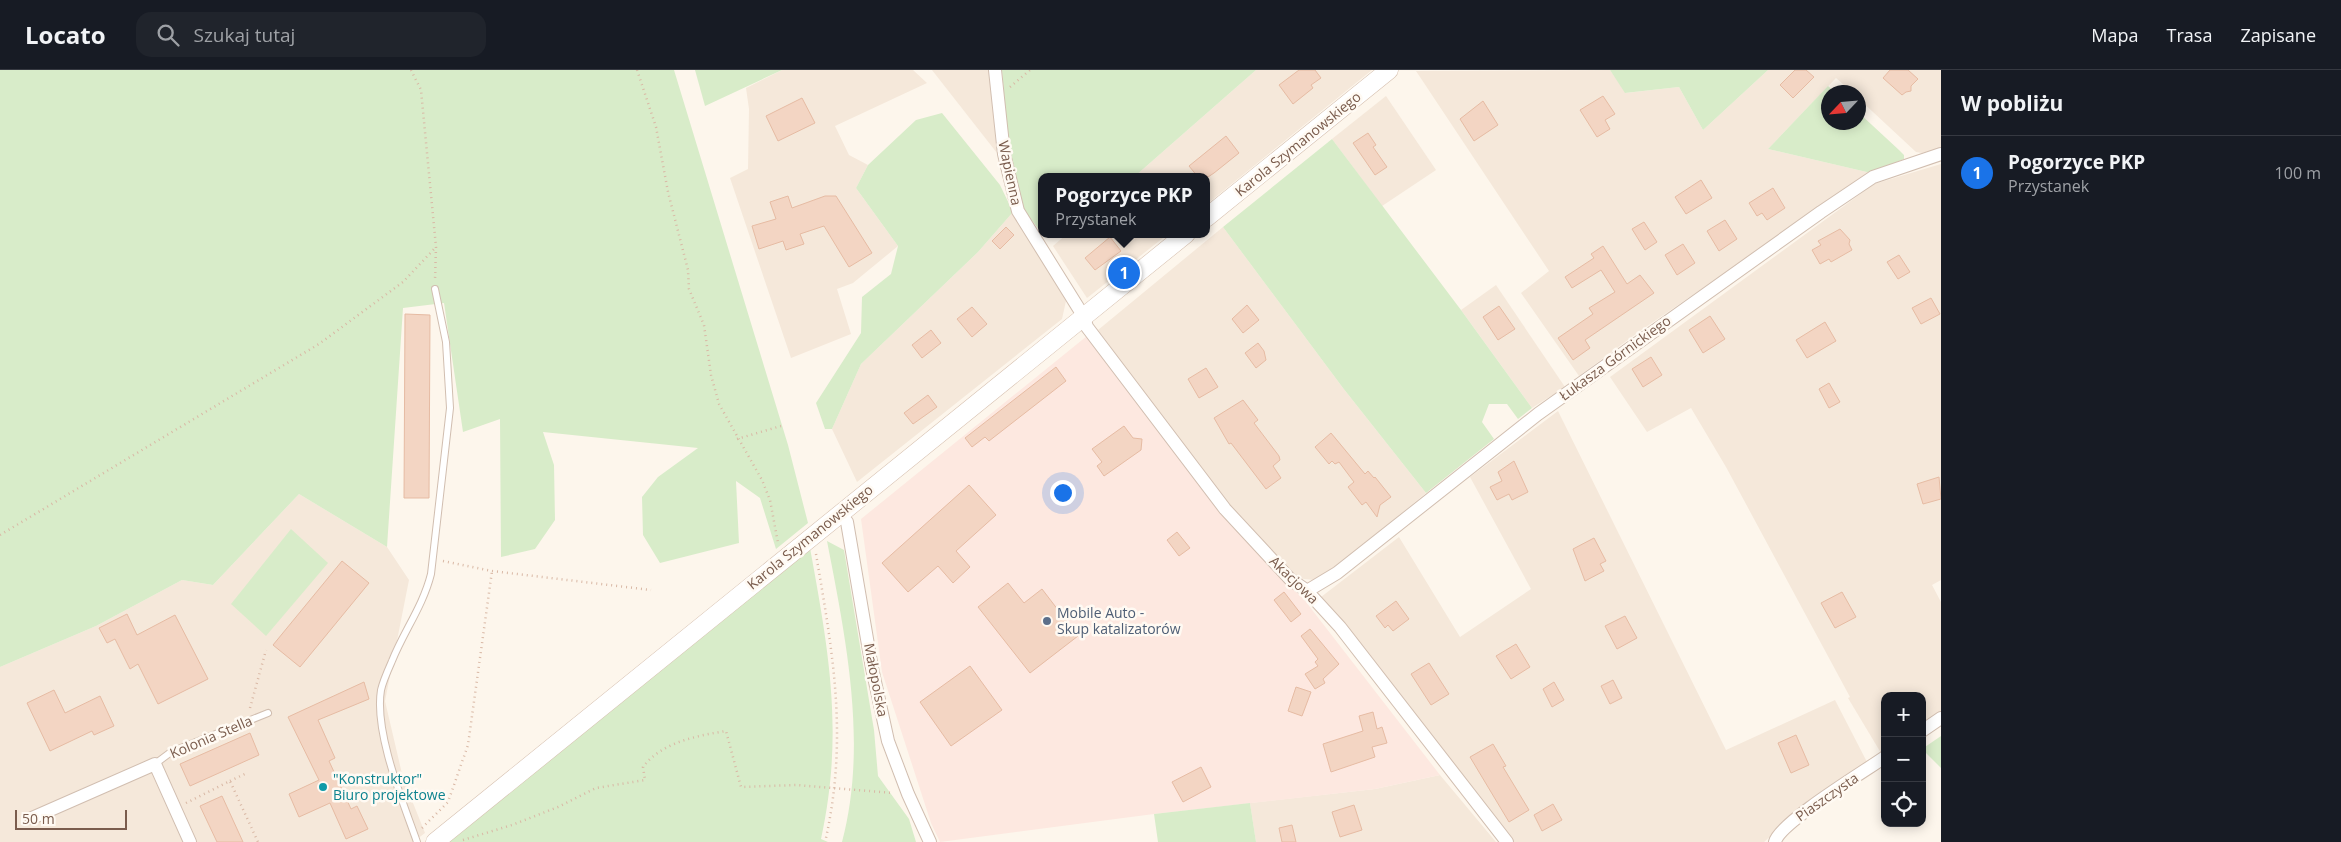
<!DOCTYPE html>
<html lang="pl">
<head>
<meta charset="utf-8">
<style>
  body { margin:0; font-family:"Open Sans",sans-serif; background:#20242c; color:#f1f3f6 }
  .controls { position:absolute; right:15px; bottom:15px; display:grid; overflow:hidden; border-radius:10px; box-shadow:0 2px 12px #0003 }
  .controls button { width:45px; height:45px; display:grid; place-items:center; padding:0; border:0; border-bottom:1px solid #363941; background:#171b24; color:#f1f3f6; font:25px sans-serif }
  .compass { position:absolute; left:1821px; top:15px; width:45px; height:45px; border-radius:50%; background:#171b24; box-shadow:0 2px 12px #0003; rotate:244deg }
  .scale { position:absolute; left:15px; bottom:12px; width:112px; box-sizing:border-box; padding-left:5px; border:2px solid #7a5c4d; border-top:0; font-size:14px; line-height:18px; white-space:nowrap; color:#7a5c4d; -webkit-text-stroke:4px #fffaf3; paint-order:stroke }
  .you { position:absolute; left:1062px; top:422px; width:18px; height:18px; margin:-12px; border:4px solid #fff; border-radius:50%; background:#1a73e8; box-shadow:0 0 0 8px #1a73e833 }
  .badge { display:grid; place-items:center; width:32px; height:32px; border-radius:50%; background:#1a73e8; color:#fff; font-size:16px; font-weight:700 }
  .pin { position:absolute; translate:-50% -50%; border:2px solid #fff; box-shadow:0 1px 5px #0006 }
  .popup { position:absolute; left:1038px; top:103px; width:172px; height:65px; box-sizing:border-box; display:grid; place-content:center; border-radius:10px; background:#171b24; filter:drop-shadow(0 1px 4px #0005); font-size:16px; white-space:nowrap; color:#9ea1a6 }
  .popup b { font-size:19px; color:#f1f3f6 }
  .popup::after { content:''; position:absolute; left:50%; top:100%; margin-left:-10px; border:10px solid transparent; border-top-color:#171b24 }
  .list { margin:0; padding:0; list-style:none }
  h2 { display:flex; justify-content:space-between; align-items:center; height:65px; margin:0; padding:0 20px; font-size:21px }
  h2 small { font-size:16px; font-weight:400; color:#9ea1a6 }
  .list li { display:grid; grid-template-columns:32px 1fr auto; gap:15px; align-items:center; box-sizing:border-box; height:75px; padding:0 20px; border-top:1px solid #363941 }
  .list b { display:block; font-size:19px; white-space:nowrap }
  .list p { margin:0; font-size:16px; white-space:nowrap; color:#9ea1a6 }
  .list em { font-size:16px; font-style:normal; color:#9ea1a6 }
  .icon { flex:none; width:28px; height:28px; fill:none; stroke:currentColor; stroke-width:2; stroke-linecap:round; stroke-linejoin:round }
  .map { position:relative; flex:none; width:1941px; height:772px; overflow:hidden }
  header { display:flex; align-items:center; gap:30px; box-sizing:border-box; height:70px; padding:0 25px; background:#171b24; border-bottom:1px solid #363941 }
  header strong { font-size:24px }
  nav { display:flex; gap:28px; margin-inline-start:auto; font-size:18px }
  .search { width:350px; height:45px; background:#20242c; display:flex; align-items:center; gap:12px; box-sizing:border-box; padding:0 18px; border-radius:15px; color:#9ea1a6; font-size:19px }
  main { display:flex }
  aside { flex:1; background:#171b24 }
  .map>svg:first-child { display:block }
  .residential { fill:#f5e8da }
  .commercial { fill:#fde8e0 }
  .green { fill:#d8ecc9 }
  .building { fill:#f3d5c3; stroke:#e6bba3 }
  .lines { fill:none; stroke-linecap:round; stroke-linejoin:round }
  .lane-casing { stroke:#d1beb0; stroke-width:8 }
  .street-casing { stroke:#d1beb0; stroke-width:14 }
  .secondary-casing { stroke:#d6c0b0; stroke-width:19 }
  .path { stroke:#d9b8a5; stroke-width:2.5; stroke-dasharray:1 4; stroke-linecap:butt }
  .lane { stroke:#fff; stroke-width:6 }
  .street { stroke:#fff; stroke-width:12 }
  .secondary { stroke:#fff; stroke-width:18 }
  .service-dot { fill:#5c6f8a; stroke:#fffaf3; stroke-width:2 }
  .culture-dot { fill:#0f9aa8; stroke:#fffaf3; stroke-width:2 }
  .labels { text-anchor:middle; stroke-width:5; stroke-linejoin:round; paint-order:stroke }
  .street-label { font-size:14px; fill:#7a5c4d; stroke:#fffaf3 }
  .service-label { font-size:14px; fill:#4e5e75; stroke:#fffaf3; text-anchor:start }
  .culture-label { font-size:14px; fill:#0d838f; stroke:#fffaf3; text-anchor:start }
</style>
</head>
<body>
<header>
<strong>Locato</strong>
<div class="search"><svg class="icon" aria-label="search" viewBox="0 0 24 24"><circle cx="10" cy="10" r="6"/><path d="M15 15l6 6"/></svg>Szukaj tutaj</div>
<nav><a>Mapa</a><a>Trasa</a><a>Zapisane</a></nav>
</header>
<main>
<div class="map">
<svg width="1941" height="772" viewBox="0 0 1941 772">
  <rect width="100%" height="100%" fill="#fdf6ec"/>
  <g class="residential">
    <path d="M782 0H913L927 13 835 56 849 85 868 95 856 118 898 176 853 213 837 219 851 264 791 288 730 108 748 99 749 39 746 18Z"/>
    <path d="M932 0H989L997 83Z"/>
    <path d="M1256 0H1372L1207 134 1206 107H1134Z"/>
    <path d="M1610 0 1626 23 1679 17 1703 60 1768 0H1941V78L1922 83 1916 82 1859 29 1858 22H1852L1836 8 1768 79 1871 103 1640 261 1579 306 1521 223 1549 201 1416 1Z"/>
    <path d="M1386 26 1436 100 1382 136 1332 69Z"/>
    <path d="M1941 94V510L1932 515 1941 532V642L1922 655V626H1885V681L1881 683 1848 628 1850 627 1726 397 1691 338 1647 362 1610 307 1874 114Z"/>
    <path d="M1013 142 1066 231 1062 249 857 412 832 359 861 294 978 182Z"/>
    <path d="M1223 157 1343 318 1426 423 1326 505 1315 510 1294 508 1222 428 1098 260Z"/>
    <path d="M1067 164H1168L1087 228 1053 176Z"/>
    <path d="M1496 215 1565 317 1532 338 1461 240Z"/>
    <path d="M1558 341 1726 680 1835 630 1867 692 1803 737 1764 772H1514L1321 527 1399 467 1460 567 1531 519 1470 407Z"/>
    <path d="M299 424 387 477 409 510 385 631 403 708 425 763 413 772H0V597L96 556 182 510 213 515Z"/>
    <path d="M1440 705 1496 772H1256L1250 733 1375 719Z"/>
  </g>
  <path class="commercial" d="M1087 266 1299 523 1440 705 1375 719 1154 744 940 772 931 753 882 602 861 449Z"/>
  <g class="green">
    <path d="M0 0H674L788 375 808 453 776 479 760 428 736 411 739 473 660 493 643 465 642 427 658 407 698 378 543 362 554 395 555 450 535 479 501 487 500 349 463 362 444 233 403 238 387 477 299 424 213 515 182 510 96 556 0 597Z"/>
    <path d="M695 0H782L705 36Z"/>
    <path d="M1002 0H1256L1134 107H1042L1041 162 1022 138 1010 91Z"/>
    <path d="M1610 0H1768L1703 60 1679 17 1625 23Z"/>
    <path d="M1828 16 1835 22H1828V52H1858L1859 43 1899 80 1904 85V89L1871 103 1768 79Z"/>
    <path d="M942 43 1000 115 1013 142 978 182 861 294 832 359H825L816 333 861 263 862 227 891 204 898 176 856 118 868 95 916 50Z"/>
    <path d="M1332 69 1461 240 1532 338 1518 349 1507 334H1489L1482 352 1494 369 1426 423 1343 318 1223 157Z"/>
    <path d="M291 459 328 493 266 566 231 534Z"/>
    <path d="M827 471 844 480 874 660 878 706 909 749 916 772H842C868 674 846 569 827 471Z"/>
    <path d="M810 478C829 582 844 663 821 769L828 772H446Z"/>
    <path d="M1941 666V698L1922 679Z"/>
    <path d="M1250 733 1256 772H1158L1154 744Z"/>
  </g>
  <g class="building">
    <path d="M1299 0H1315L1321 8 1311 15 1313 18 1293 34 1279 15Z"/>
    <path d="M1795 0H1806L1814 7 1793 28 1780 15Z"/>
    <path d="M1890 0H1908L1918 9 1911 16V21L1906 22 1902 25 1883 8Z"/>
    <path d="M1603 26 1615 44 1605 50 1610 59 1597 67 1580 40Z"/>
    <path d="M802 28 815 53 778 71 766 46Z"/>
    <path d="M1483 31 1498 55 1474 71 1460 49Z"/>
    <path d="M1368 63 1376 75 1373 77 1387 97 1375 105 1353 73Z"/>
    <path d="M1226 66 1239 83 1214 103 1208 107H1198L1189 96Z"/>
    <path d="M1701 110 1712 128 1686 144 1675 127Z"/>
    <path d="M1773 118 1785 138 1767 150 1762 143 1757 146 1749 133Z"/>
    <path d="M788 126 792 138 825 126H836L872 183 849 197 824 156 800 164 804 174 786 180 783 171 759 179 752 156 776 149 770 132Z"/>
    <path d="M1725 150 1737 169 1719 181 1707 161Z"/>
    <path d="M1644 152 1657 172 1645 180 1632 159Z"/>
    <path d="M1006 157 1014 165 1000 179 992 171Z"/>
    <path d="M1840 159 1850 170 1849 174 1852 180 1831 192 1829 189 1820 194 1812 180 1821 175 1818 171Z"/>
    <path d="M1110 167 1121 181 1095 200 1085 188Z"/>
    <path d="M1683 174 1695 193 1677 205 1665 185Z"/>
    <path d="M1603 176 1627 214 1640 205 1654 223 1585 270 1590 278 1573 290 1558 268 1593 244 1589 238 1615 222 1601 200 1572 218 1565 207 1594 188 1591 184Z"/>
    <path d="M1899 185 1910 202 1898 209 1887 192Z"/>
    <path d="M1931 228 1940 244 1921 254 1912 238Z"/>
    <path d="M1247 235 1259 250 1243 263 1232 249Z"/>
    <path d="M1499 236 1515 259 1498 270 1483 247Z"/>
    <path d="M972 237 987 254 972 267 957 249Z"/>
    <path d="M405 244 430 245 429 428H404Z"/>
    <path d="M1710 246 1725 269 1703 283 1689 260Z"/>
    <path d="M1825 252 1836 271 1807 288 1796 270Z"/>
    <path d="M931 260 941 273 922 288 912 275Z"/>
    <path d="M1258 273 1264 281 1266 290 1256 298 1245 283Z"/>
    <path d="M1651 287 1662 305 1643 317 1632 299Z"/>
    <path d="M1056 297 1066 311 989 371 985 367 972 377 965 368Z"/>
    <path d="M1206 298 1218 317 1199 328 1188 309Z"/>
    <path d="M1829 313 1840 332 1829 338 1819 319Z"/>
    <path d="M928 325 937 337 913 354 904 343Z"/>
    <path d="M1243 330 1258 350 1254 353 1279 386 1280 390 1273 396 1281 408 1266 419 1231 373 1229 374 1214 348Z"/>
    <path d="M1124 356 1133 368 1142 369 1141 380 1104 406 1097 396 1102 392 1092 379Z"/>
    <path d="M1331 363 1365 404 1368 401 1374 408 1375 407 1391 427 1380 435 1377 447 1366 432 1362 435 1348 417 1354 412 1339 392 1335 394 1332 391 1329 394 1315 377Z"/>
    <path d="M1514 391 1528 422 1512 430 1509 424 1497 430 1490 417 1502 411 1498 402Z"/>
    <path d="M1939 407 1941 429 1923 434 1917 414Z"/>
    <path d="M969 415 996 445 956 481 970 497 953 513 938 496 908 522 882 493Z"/>
    <path d="M1177 462 1190 478 1179 486 1167 470Z"/>
    <path d="M1594 468 1606 491 1600 494 1604 501 1585 511 1573 479Z"/>
    <path d="M342 491 369 513 300 597 273 575Z"/>
    <path d="M1008 513 1024 533 1042 519 1078 566 1030 603 978 537Z"/>
    <path d="M1284 522 1301 544 1291 552 1274 530Z"/>
    <path d="M1842 522 1856 547 1835 558 1821 533Z"/>
    <path d="M1396 531 1409 549 1393 561 1388 555 1385 558 1376 546Z"/>
    <path d="M127 544 137 565 175 545 208 609 158 634 138 594 130 599 115 569 107 573 99 558Z"/>
    <path d="M1625 546 1637 568 1617 579 1605 556Z"/>
    <path d="M1310 559 1339 594 1323 609 1325 613 1315 619 1305 604 1318 596 1315 592 1318 589 1301 566Z"/>
    <path d="M1516 574 1530 597 1511 609 1496 586Z"/>
    <path d="M1429 593 1449 624 1431 635 1411 604Z"/>
    <path d="M970 596 1002 640 951 676 920 632Z"/>
    <path d="M1613 610 1622 628 1610 634 1601 616Z"/>
    <path d="M364 612 369 629 318 650 335 688 329 691 351 739 357 736 368 759 346 769 330 733 299 747 289 724 319 710 288 647Z"/>
    <path d="M1554 612 1564 630 1552 637 1543 619Z"/>
    <path d="M1296 617 1311 622 1302 646 1288 641Z"/>
    <path d="M54 620 65 643 100 626 114 656 94 665 92 661 50 681 27 633Z"/>
    <path d="M1373 642 1377 659 1382 657 1387 673 1372 677 1375 687 1331 702 1323 674 1363 661 1359 646Z"/>
    <path d="M250 663 259 685 190 716 180 694Z"/>
    <path d="M1796 665 1809 695 1791 703 1778 673Z"/>
    <path d="M1493 674 1506 696 1503 697 1529 740 1509 752 1470 687Z"/>
    <path d="M1201 697 1211 717 1183 732 1172 712Z"/>
    <path d="M222 726 243 772H217L200 736Z"/>
    <path d="M1553 734 1562 750 1542 761 1534 745Z"/>
    <path d="M1354 735 1362 760 1340 767 1332 742Z"/>
    <path d="M1292 755 1296 772H1282L1279 758Z"/>
  </g>
  <g class="lines">
    <g class="lane-casing">
      <g id="lane">
        <path d="M155 694 171 682 268 643"/>
        <path d="M417 772C403 732 374 662 381 620 383 611 388 600 392 591 404 561 423 536 431 504L450 338 446 272 435 219"/>
      </g>
    </g>
    <g class="street-casing">
      <g id="street">
        <path d="M995 0 1004 84 1018 141 1084 247 1087 257 1225 439 1290 509 1307 521 1340 557 1507 772"/>
        <path d="M840 444 847 452 872 598 888 671 908 724 930 772"/>
        <path d="M1307 521 1337 503 1538 344 1821 142 1873 107 1941 84"/>
        <path d="M1922 661 1941 648"/>
        <path d="M32 748 155 694 190 772"/>
        <path d="M1775 772C1779 753 1865 701 1885 687"/>
      </g>
    </g>
    <g class="secondary-casing">
      <g id="secondary">
        <path d="M1206 148 1389 0"/>
        <path d="M435 772 1186 164"/>
      </g>
    </g>
    <g class="path">
      <path d="M411 0 421 20 436 177 435 210"/>
      <path d="M637 0 656 57 668 122 688 200 689 219 704 255 711 305 719 334 762 410 770 430 778 473"/>
      <path d="M1010 17 1030 0"/>
      <path d="M737 369 781 356"/>
      <path d="M0 465 319 274 403 212 436 177"/>
      <path d="M816 484C833 584 848 666 826 768"/>
      <path d="M443 491 492 501 651 520"/>
      <path d="M250 638 266 580"/>
      <path d="M230 711 247 703"/>
      <path d="M186 733 230 711 258 772"/>
      <path d="M422 758 448 732 468 675 492 501"/>
      <path d="M463 770 512 755 558 737 596 718 645 710 643 697C662 672 696 666 726 661L741 717 796 715 893 723"/>
    </g>
    <use href="#lane" class="lane"/>
    <use href="#street" class="street"/>
    <use href="#secondary" class="secondary"/>
  </g>
  <circle class="service-dot" cx="1047" cy="551" r="5"/>
  <circle class="culture-dot" cx="323" cy="717" r="5"/>
  <g class="labels">
    <g class="street-label">
      <text transform="translate(1298 74) rotate(-39)" y="5">Karola Szymanowskiego</text>
      <text transform="translate(1010 103) rotate(78)" y="5">Wapienna</text>
      <text transform="translate(1615 288) rotate(-36)" y="5">Łukasza Górnickiego</text>
      <text transform="translate(810 467) rotate(-39)" y="5">Karola Szymanowskiego</text>
      <text transform="translate(1294 510) rotate(44)" y="5">Akacjowa</text>
      <text transform="translate(876 610) rotate(79)" y="5">Małopolska</text>
      <text transform="translate(211 667) rotate(-23)" y="5">Kolonia Stella</text>
      <text transform="translate(1827 727) rotate(-35)" y="5">Piaszczysta</text>
    </g>
    <g class="service-label">
      <text x="1057" y="548">Mobile Auto -<tspan x="1057" dy="16">Skup katalizatorów</tspan></text>
    </g>
    <g class="culture-label">
      <text x="333" y="714">"Konstruktor"<tspan x="333" dy="16">Biuro projektowe</tspan></text>
    </g>
  </g>
</svg>
<div class="controls">
<button>+</button>
<button>−</button>
<button><svg class="icon" aria-label="locate" viewBox="0 0 24 24"><circle cx="12" cy="12" r="6"/><path d="M12 2v4M12 18v4M2 12h4M18 12h4"/></svg></button>
</div>
<svg class="compass" viewBox="-18 -18 36 36"><path d="M0-13l5 13h-10z" fill="#e53935"/><path d="M0 13l5-13h-10z" fill="#9ea1a6"/></svg>
<div class="scale">50 m</div>
<div class="you"></div>
<div class="pin badge" style="left:1124px;top:203px">1</div>
<div class="popup"><b>Pogorzyce PKP</b>Przystanek</div>
</div>
<aside>
<h2>W pobliżu<small></small></h2>
<ul class="list">
<li><span class="badge">1</span><div><b>Pogorzyce PKP</b><p>Przystanek</p></div><em>100 m</em></li>
</ul>
</aside>
</main>
</body>
</html>
